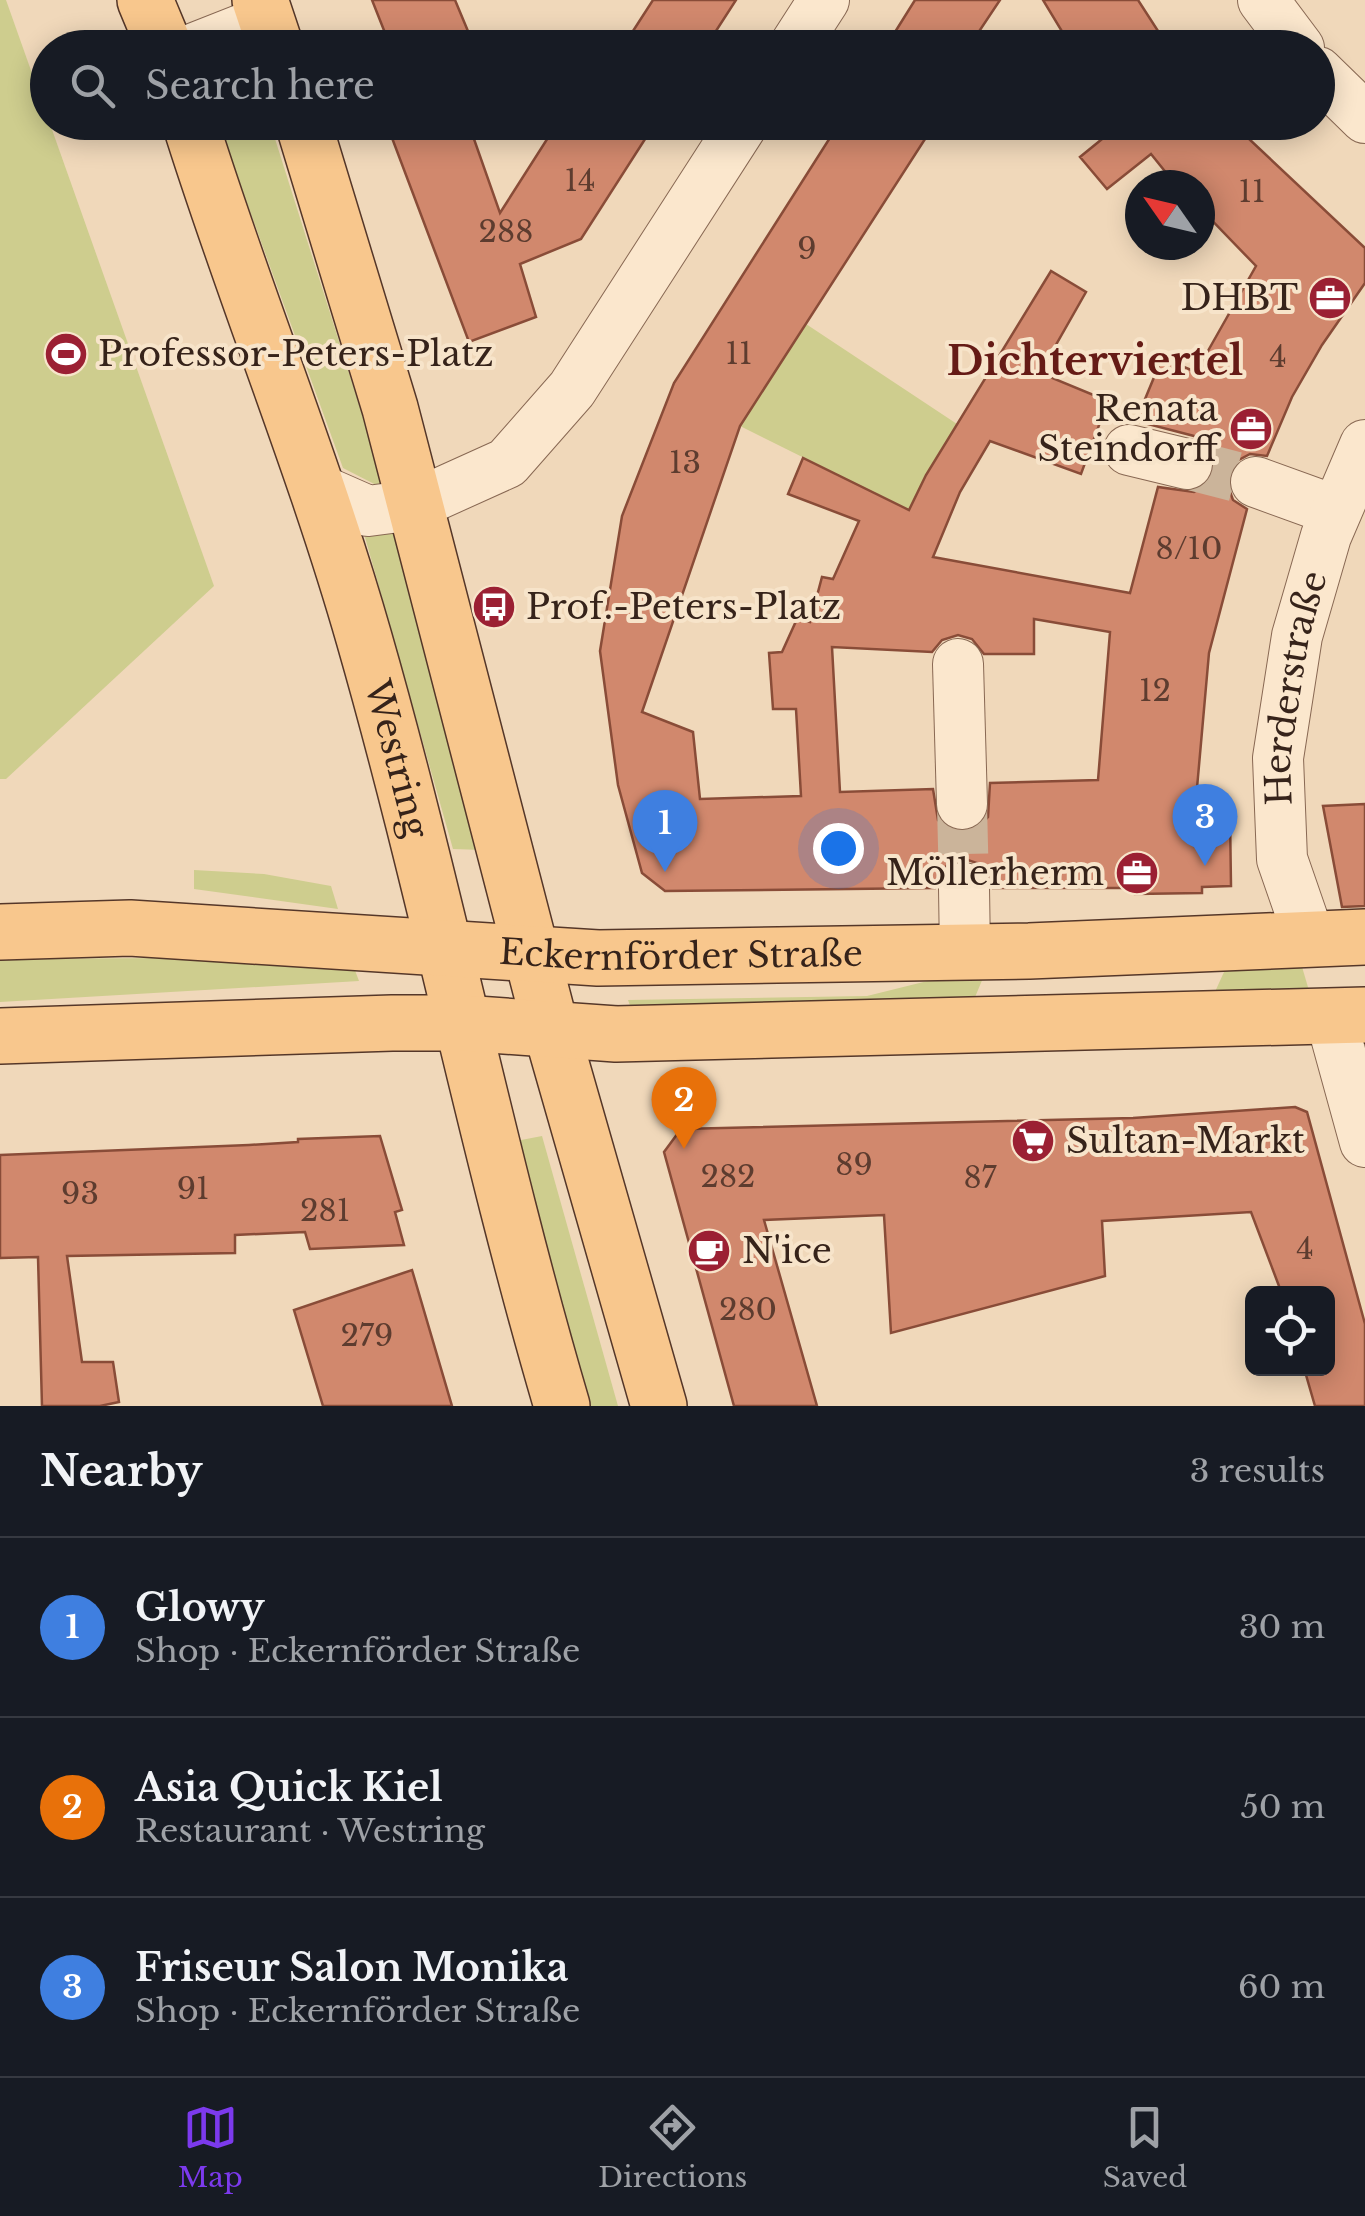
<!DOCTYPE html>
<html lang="en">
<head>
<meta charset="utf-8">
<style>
  body { margin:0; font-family:"Libre Baskerville",serif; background:#20242c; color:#f1f3f6 }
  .controls { position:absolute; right:30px; bottom:30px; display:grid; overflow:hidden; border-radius:15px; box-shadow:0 5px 25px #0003 }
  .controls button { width:90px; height:90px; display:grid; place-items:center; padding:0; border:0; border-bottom:2px solid #363941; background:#171b24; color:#f1f3f6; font:50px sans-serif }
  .compass { position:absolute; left:1125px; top:170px; width:90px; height:90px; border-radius:50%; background:#171b24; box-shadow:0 5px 25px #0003; rotate:304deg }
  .you { position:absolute; left:838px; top:848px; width:35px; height:35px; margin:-25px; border:8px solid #fff; border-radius:50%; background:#1a73e8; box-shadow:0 0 0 15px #1a73e833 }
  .badge { display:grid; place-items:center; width:65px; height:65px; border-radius:50%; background:#7c3aed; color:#fff; font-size:32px; font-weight:700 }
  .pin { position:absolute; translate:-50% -82px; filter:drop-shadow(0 2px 5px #0008) }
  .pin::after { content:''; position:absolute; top:52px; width:35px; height:30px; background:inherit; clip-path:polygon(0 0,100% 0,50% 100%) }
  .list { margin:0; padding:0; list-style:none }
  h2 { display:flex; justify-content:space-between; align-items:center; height:130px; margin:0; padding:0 40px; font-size:42px }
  h2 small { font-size:32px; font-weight:400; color:#9ea1a6 }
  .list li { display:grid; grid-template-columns:65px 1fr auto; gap:30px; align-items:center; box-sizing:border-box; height:180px; padding:0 40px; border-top:2px solid #363941 }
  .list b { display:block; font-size:38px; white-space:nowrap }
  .list p { margin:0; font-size:32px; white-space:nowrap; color:#9ea1a6 }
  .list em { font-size:32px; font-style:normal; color:#9ea1a6 }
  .icon { flex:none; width:55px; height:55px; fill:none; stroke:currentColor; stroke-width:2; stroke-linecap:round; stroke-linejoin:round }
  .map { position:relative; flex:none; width:1365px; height:1406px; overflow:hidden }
  .search { position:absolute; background:#171b24; box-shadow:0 5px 25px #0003; left:30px; right:30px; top:30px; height:110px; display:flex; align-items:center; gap:25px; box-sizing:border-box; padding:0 35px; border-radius:55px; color:#9ea1a6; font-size:38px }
  .sheet { height:670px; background:#171b24 }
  nav { display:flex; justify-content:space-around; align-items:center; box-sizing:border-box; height:140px; border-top:2px solid #363941; background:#171b24; font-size:28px; color:#9ea1a6 }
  nav a { display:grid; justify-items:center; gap:5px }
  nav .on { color:#7c3aed }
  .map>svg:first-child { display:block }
  .green { fill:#cecd8e }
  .building { fill:#d1886d; stroke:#894c38; stroke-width:2.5; fill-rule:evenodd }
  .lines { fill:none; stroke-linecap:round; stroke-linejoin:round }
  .minor-tunnel { stroke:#cbb49a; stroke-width:50; stroke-dasharray:50 25; stroke-linecap:butt }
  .minor-casing { stroke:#886853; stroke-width:52 }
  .major-casing { stroke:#553729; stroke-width:58 }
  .minor { stroke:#fbe7cd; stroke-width:50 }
  .major { stroke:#f8c78d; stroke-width:55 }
  .labels { text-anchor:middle; stroke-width:8; stroke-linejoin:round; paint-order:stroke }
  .number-label { font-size:30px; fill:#5d3c2f }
  .poi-label { font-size:35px; fill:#36231a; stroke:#f7e4ca; text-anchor:start }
  .street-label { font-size:35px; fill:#36231a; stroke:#f7e4ca }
  .quarter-label { font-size:40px; font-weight:bold; fill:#651b16; stroke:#f7e4ca }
</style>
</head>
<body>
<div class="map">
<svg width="1365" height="1406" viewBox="0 0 1365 1406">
  <rect width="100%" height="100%" fill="#f0d8ba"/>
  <g class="green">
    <path d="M0 0H6L214 586 6 779H0Z"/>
    <path d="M218 123H270L386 490 343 468Z"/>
    <path d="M806 324 957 424 926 475 909 510 740 426Z"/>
    <path d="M361 523 396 528 483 850 453 849Z"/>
    <path d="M194 870 264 874 331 886 338 909 194 889Z"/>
    <path d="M350 957 359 981 0 1002V959Z"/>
    <path d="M1300 960 1310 994H1214L1229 961Z"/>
    <path d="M988 966 973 1002 632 1011 628 1000 867 996Z"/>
    <path d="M542 1136 618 1406H590L516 1141Z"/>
  </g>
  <g class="building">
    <path d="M372 0H455L475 48H391Z"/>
    <path d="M653 0H736L705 48H622Z"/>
    <path d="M915 0H1000L968 48H885Z"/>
    <path d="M1043 0H1138L1169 48H1072Z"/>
    <path d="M386 122H468L500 213 558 122H656L581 239 520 264 536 317 469 342Z"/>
    <path d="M840 122H936L740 426 642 712 693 732 700 799 801 796 796 709H773L769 653 782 652 797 619 810 622 822 577 833 579 859 521 788 494 803 458 909 510 926 475 1051 271 1086 292 1040 373 1108 401 1081 474 990 441 960 492 933 557 1130 593 1158 487 1194 492 1207 484 1215 470 1214 455 1206 443 1194 436 1136 421 1162 358 1196 372 1256 266 1200 208V185H1176L1151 154 1107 189 1080 157 1123 122H1231L1365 248V283L1322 345 1292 397 1267 456 1250 454 1237 461 1229 473 1228 486 1233 500 1247 509 1209 653 1197 788H1207V817L1230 816 1231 886 1202 887V893L1135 894V888H993L988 872 977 863 965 859 948 864 939 875 935 888 665 891 642 873 618 785 600 651 622 516 674 383ZM1034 619 1110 632 1098 780 990 783 988 817 978 828 964 833 949 830 938 820 933 789 840 792 832 647 932 652 942 640 958 635 972 639 984 654H1034Z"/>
    <path d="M1365 804V906L1342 907 1323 806Z"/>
    <path d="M1295 1107 1307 1112 1365 1324V1406H1315L1304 1368H1328V1294H1282L1251 1212 1102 1221 1105 1276 891 1333 884 1215 764 1220 817 1406H734L664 1152 681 1129 1133 1118Z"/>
    <path d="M380 1136 402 1210 395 1212 404 1245 310 1249 305 1232 235 1235V1253L67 1256 82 1362H113L119 1402 100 1406H42L38 1257 0 1258V1155L249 1145 298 1142V1139Z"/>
    <path d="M412 1270 452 1406H323L294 1310Z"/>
  </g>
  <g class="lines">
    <g class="minor-tunnel">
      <path d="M1187 464 1256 482"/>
      <path d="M962 804 964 888"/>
    </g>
    <g class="minor-casing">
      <g id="minor">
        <path d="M1263 0 1299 48"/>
        <path d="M195 48 266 20"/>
        <path d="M793 48 824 0"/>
        <path d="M1318 72 1365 118"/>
        <path d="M1129 450 1187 464"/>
        <path d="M1256 482 1336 511"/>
        <path d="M318 489 368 511 414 505 507 463 572 389 744 122"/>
        <path d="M958 664 962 804"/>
        <path d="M964 888 965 952"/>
        <path id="s1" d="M1309 937 1282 859 1278 758 1297 636 1326 536 1365 445"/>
        <path d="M1330 1015 1365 1142"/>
      </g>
    </g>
    <g class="major-casing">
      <g id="major">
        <path d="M145 0 165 48"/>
        <path d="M260 0 276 48"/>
        <path id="s2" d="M190 122C244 295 314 463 364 638 437 892 487 1152 562 1406"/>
        <path d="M303 122 390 408 551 1029 659 1406"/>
        <path id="s3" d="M0 932 130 928 598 958 1029 951 1365 937"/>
        <path d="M0 1036 392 1023H462L616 1034 1365 1015"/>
      </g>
    </g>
    <use href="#minor" class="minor"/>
    <use href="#major" class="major"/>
  </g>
  <defs>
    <g id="office-disc" transform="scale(2.25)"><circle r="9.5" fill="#9b2033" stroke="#f7e4ca"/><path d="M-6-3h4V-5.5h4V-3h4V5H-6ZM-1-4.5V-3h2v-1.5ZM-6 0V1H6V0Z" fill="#fff"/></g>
    <g id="stadium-disc" transform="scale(2.25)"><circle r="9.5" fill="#9b2033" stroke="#f7e4ca"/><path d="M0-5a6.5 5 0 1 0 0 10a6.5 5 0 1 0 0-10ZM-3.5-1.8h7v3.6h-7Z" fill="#fff"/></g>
    <g id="bus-disc" transform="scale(2.25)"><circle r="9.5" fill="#9b2033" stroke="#f7e4ca"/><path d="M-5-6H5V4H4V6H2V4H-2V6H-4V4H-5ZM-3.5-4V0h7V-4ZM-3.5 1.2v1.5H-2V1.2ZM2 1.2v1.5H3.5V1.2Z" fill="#fff"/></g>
    <g id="supermarket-disc" transform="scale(2.25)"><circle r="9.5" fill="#9b2033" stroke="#f7e4ca"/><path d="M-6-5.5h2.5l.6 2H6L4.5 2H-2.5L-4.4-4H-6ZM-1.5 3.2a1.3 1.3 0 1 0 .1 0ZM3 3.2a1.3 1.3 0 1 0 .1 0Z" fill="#fff"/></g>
    <g id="cafe-disc" transform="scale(2.25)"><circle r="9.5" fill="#9b2033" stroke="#f7e4ca"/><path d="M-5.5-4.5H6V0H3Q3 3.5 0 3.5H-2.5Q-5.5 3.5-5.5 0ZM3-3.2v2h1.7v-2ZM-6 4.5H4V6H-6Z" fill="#fff"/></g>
  </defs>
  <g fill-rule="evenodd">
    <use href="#office-disc" x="1330" y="298"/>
    <use href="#stadium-disc" x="66" y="354"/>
    <use href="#office-disc" x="1251" y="429"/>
    <use href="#bus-disc" x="494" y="607"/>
    <use href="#office-disc" x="1137" y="873"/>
    <use href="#supermarket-disc" x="1033" y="1141"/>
    <use href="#cafe-disc" x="709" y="1251"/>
  </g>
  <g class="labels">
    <g class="number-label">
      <text x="580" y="191">14</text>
      <text x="1252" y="202">11</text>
      <text x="506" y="242">288</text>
      <text x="807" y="259">9</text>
      <text x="739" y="364">11</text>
      <text x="1278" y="367">4</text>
      <text x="685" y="473">13</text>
      <text x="1189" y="559">8/10</text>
      <text x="1155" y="701">12</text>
      <text x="854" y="1175">89</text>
      <text x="728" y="1187">282</text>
      <text x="980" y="1188">87</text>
      <text x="193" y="1199">91</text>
      <text x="80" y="1204">93</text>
      <text x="325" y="1221">281</text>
      <text x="1305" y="1259">4</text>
      <text x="748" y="1320">280</text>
      <text x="367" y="1346">279</text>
    </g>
    <g class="poi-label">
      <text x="1298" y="310" text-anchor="end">DHBT</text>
      <text x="98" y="366">Professor-Peters-Platz</text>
      <text x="1218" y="421" text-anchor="end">Renata<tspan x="1218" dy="40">Steindorff</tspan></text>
      <text x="526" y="619">Prof.-Peters-Platz</text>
      <text x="1104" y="885" text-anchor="end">Möllerherm</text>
      <text x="1066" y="1153">Sultan-Markt</text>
      <text x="742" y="1263">N'ice</text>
    </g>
    <g class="street-label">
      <text dy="12" stroke="none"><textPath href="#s1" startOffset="255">Herderstraße</textPath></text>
      <text dy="12" stroke="none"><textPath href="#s2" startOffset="670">Westring</textPath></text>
      <text dy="12" stroke="none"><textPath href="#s3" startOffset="682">Eckernförder Straße</textPath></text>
    </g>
    <g class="quarter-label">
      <text x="1095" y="375">Dichterviertel</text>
    </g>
  </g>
</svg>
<div class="controls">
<button><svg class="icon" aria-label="locate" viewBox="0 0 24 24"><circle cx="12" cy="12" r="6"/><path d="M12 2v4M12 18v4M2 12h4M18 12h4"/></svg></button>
</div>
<svg class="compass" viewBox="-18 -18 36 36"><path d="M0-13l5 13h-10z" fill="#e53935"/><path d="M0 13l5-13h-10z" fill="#9ea1a6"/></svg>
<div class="you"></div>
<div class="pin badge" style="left:665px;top:872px;background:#3f7fe0">1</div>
<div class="pin badge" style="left:684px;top:1149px;background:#e8710a">2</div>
<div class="pin badge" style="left:1205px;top:866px;background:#3f7fe0">3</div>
<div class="search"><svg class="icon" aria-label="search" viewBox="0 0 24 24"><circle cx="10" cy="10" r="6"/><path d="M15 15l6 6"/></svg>Search here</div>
</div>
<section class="sheet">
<h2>Nearby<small>3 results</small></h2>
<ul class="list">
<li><span class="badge" style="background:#3f7fe0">1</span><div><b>Glowy</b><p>Shop · Eckernförder Straße</p></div><em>30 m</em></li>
<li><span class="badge" style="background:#e8710a">2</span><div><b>Asia Quick Kiel</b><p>Restaurant · Westring</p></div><em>50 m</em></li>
<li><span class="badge" style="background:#3f7fe0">3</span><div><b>Friseur Salon Monika</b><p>Shop · Eckernförder Straße</p></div><em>60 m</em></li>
</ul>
</section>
<nav>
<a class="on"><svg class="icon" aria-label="map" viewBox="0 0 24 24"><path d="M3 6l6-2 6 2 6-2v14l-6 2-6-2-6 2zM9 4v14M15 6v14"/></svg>Map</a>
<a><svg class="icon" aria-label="directions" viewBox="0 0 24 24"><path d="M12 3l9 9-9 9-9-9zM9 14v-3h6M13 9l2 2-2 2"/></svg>Directions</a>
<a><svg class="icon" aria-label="saved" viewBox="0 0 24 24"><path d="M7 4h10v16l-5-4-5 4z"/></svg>Saved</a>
</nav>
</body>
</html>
